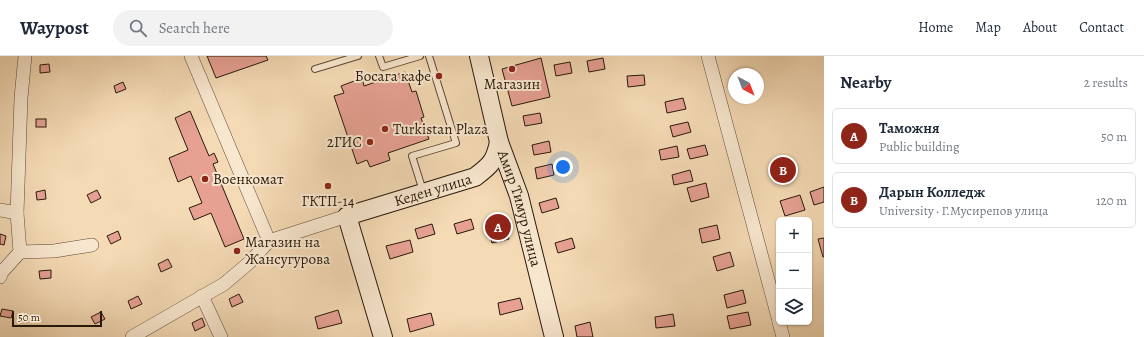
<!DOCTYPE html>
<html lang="en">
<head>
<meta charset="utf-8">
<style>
  body { margin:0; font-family:Alegreya,serif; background:#f2f2f3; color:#1f2937 }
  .controls { position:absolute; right:12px; bottom:12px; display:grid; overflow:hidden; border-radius:6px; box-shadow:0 1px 3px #0004 }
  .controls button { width:36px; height:36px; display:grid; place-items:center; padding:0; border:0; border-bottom:1px solid #e0e1e3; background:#fff; color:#1f2937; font:20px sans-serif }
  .compass { position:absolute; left:728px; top:12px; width:36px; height:36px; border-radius:50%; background:#fff; box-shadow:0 1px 3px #0004; rotate:138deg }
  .scale { position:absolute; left:12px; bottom:10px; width:90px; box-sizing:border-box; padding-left:4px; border:2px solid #29190b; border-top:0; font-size:11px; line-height:14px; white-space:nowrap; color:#29190b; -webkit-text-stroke:3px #f8e7cf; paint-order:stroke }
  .you { position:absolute; left:563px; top:111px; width:14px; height:14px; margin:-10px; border:3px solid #fff; border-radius:50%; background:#1a73e8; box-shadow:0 0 0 6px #1a73e833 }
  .badge { display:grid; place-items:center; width:26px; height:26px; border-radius:50%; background:#8f2418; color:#fff; font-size:13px; font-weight:700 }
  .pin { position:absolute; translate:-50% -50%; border:2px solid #fff; box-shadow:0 1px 4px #0006 }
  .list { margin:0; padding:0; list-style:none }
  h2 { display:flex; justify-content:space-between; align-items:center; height:52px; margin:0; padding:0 16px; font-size:17px }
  h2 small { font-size:13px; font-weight:400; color:#747a83 }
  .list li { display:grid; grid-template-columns:26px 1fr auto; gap:12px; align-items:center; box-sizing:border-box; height:56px; margin:0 8px 8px; padding:0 8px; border:1px solid #e0e1e3; border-radius:6px }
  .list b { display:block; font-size:15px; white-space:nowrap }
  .list p { margin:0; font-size:13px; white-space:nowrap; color:#747a83 }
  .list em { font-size:13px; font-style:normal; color:#747a83 }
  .icon { flex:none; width:22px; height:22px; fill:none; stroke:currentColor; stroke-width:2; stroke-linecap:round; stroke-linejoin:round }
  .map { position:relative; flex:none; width:824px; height:281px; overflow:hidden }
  header { display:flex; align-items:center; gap:24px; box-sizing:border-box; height:56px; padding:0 20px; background:#fff; border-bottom:1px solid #e0e1e3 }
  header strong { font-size:19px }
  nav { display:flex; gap:22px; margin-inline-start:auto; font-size:14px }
  .search { width:280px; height:36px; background:#f2f2f3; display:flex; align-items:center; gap:10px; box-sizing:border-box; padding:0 14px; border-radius:22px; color:#747a83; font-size:15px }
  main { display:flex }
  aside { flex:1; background:#fff }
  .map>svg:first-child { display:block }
  .building { fill:#e6a193; stroke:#29190b }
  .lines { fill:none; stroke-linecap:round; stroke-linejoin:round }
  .service-casing { stroke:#5c4936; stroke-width:8 }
  .minor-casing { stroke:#5c4936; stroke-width:14 }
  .secondary-casing { stroke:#29190b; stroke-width:20 }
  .service { stroke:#f8e7cf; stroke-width:6 }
  .minor { stroke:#f8e7cf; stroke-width:13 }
  .secondary { stroke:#f8e7cf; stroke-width:18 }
  .poi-dot { fill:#8f2418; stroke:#f8e7cf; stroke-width:1.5 }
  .labels { text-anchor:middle; stroke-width:4; stroke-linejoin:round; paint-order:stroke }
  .poi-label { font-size:15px; fill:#29190b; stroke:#f8e7cf; text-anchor:start }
  .street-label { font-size:15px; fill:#29190b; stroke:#f8e7cf }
</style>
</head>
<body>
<header>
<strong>Waypost</strong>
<div class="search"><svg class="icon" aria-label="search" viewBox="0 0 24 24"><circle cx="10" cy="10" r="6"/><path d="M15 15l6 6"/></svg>Search here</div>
<nav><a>Home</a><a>Map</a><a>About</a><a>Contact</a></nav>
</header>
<main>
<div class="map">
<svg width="824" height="281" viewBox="0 0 824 281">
  <rect width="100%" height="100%" fill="#f4dab5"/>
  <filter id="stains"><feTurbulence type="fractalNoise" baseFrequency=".005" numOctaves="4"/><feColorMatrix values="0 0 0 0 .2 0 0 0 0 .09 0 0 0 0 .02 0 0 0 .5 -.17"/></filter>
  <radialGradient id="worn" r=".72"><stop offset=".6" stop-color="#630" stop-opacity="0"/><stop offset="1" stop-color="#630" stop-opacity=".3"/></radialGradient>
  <g class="building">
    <path d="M207 0H266L268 4 216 22Z"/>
    <path d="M541 2 550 41 512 50 502 13Z"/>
    <path d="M603 2 605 13 589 16 587 5Z"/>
    <path d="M570 6 572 17 556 20 554 9Z"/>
    <path d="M49 8 50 16 40 17V9Z"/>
    <path d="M405 16 412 36 416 35 424 61 421 62 429 83 388 97 390 104 370 111 367 104 357 108 334 40 344 37 341 30 362 22 364 30Z"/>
    <path d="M644 19 645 29 628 31 627 20Z"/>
    <path d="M123 26 126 33 116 37 114 30Z"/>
    <path d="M683 42 686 53 667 57 665 46Z"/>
    <path d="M190 55 209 100 214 97 218 106 213 108 244 183 225 191 211 157 194 164 189 152 202 147 191 120 178 126 169 102 188 94 175 62Z"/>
    <path d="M540 57 542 67 525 70 523 60Z"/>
    <rect x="36" y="63" width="10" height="8"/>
    <path d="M688 66 691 76 673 81 670 70Z"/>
    <path d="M549 85 551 96 534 99 532 89Z"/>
    <path d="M705 89 708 99 690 103 687 93Z"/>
    <path d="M677 90 679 101 661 104 659 94Z"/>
    <path d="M552 108 554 119 537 123 535 112Z"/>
    <path d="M690 114 693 125 674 129 672 119Z"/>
    <path d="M706 127 709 141 691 146 687 132Z"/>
    <path d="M824 131V146L814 149 810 136Z"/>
    <path d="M45 134 46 143 37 144 36 136Z"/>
    <path d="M97 134 101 142 91 147 87 139Z"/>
    <path d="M800 139 805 154 785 160 780 145Z"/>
    <path d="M556 142 559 152 542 157 539 147Z"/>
    <path d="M471 163 474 173 457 178 454 168Z"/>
    <path d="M432 168 435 178 418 183 415 173Z"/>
    <path d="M717 169 720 183 702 187 699 173Z"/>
    <path d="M506 172 509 183 492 187 489 177Z"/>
    <path d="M118 175 121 183 111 188 107 180Z"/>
    <path d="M0 178 6 180 4 189 0 188Z"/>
    <path d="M572 182 575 192 558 197 555 187Z"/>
    <path d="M824 182V201H823L818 183Z"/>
    <path d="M410 184 413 196 390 203 386 190Z"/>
    <path d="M730 196 734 210 717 215 713 201Z"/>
    <path d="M168 203 172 211 161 216 158 208Z"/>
    <path d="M51 214V222L40 223 39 215Z"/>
    <path d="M743 234 746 247 727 252 724 239Z"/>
    <path d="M239 238 243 246 232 251 229 243Z"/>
    <path d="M138 240 142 248 131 253 128 245Z"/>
    <path d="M520 242 523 253 500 259 498 247Z"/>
    <path d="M2 253 13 255 11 262 0 260Z"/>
    <path d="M338 254 342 267 318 273 315 261Z"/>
    <path d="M101 256 105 263 95 268 91 261Z"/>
    <path d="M748 256 751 269 730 273 727 260Z"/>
    <path d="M431 257 434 269 410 276 407 263Z"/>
    <path d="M673 258 675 270 656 272 655 261Z"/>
    <path d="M202 262 205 270 195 275 192 267Z"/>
    <path d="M590 266 593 281H577L575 270Z"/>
  </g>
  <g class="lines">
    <g class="service-casing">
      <g id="service">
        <path d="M379 0 383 11 420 0"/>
        <path d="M315 13 358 0"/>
        <path d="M423 135 412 100 456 87 429 0"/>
      </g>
    </g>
    <g class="minor-casing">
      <g id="minor">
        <path d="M191 0 269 185"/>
        <path d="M708 0 779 265"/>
        <path d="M0 154 17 157"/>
        <path d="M20 196 54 195 92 189"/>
        <path d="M0 221 2 216 20 196 17 157 21 42 25 0"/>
        <path d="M202 240 221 281"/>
        <path d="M779 266 783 281"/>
        <path d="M132 281 224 228 250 206 269 185 347 160"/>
      </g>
    </g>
    <g class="secondary-casing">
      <g id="secondary">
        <path id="s1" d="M479 0 499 86 519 140 554 281"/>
        <path id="s2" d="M383 281 347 160 475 121C491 109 495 105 499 86"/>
      </g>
    </g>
    <use href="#service" class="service"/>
    <use href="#minor" class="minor"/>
    <use href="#secondary" class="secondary"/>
  </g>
  <g class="poi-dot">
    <circle cx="512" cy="13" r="4"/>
    <circle cx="439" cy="20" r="4"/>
    <circle cx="385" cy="73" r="4"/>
    <circle cx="370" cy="86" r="4"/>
    <circle cx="205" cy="123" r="4"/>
    <circle cx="328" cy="130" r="4"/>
    <circle cx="237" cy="195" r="4"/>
  </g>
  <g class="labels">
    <g class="poi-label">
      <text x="431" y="25" text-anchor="end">Босага кафе</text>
      <text x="512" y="33" text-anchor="middle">Магазин</text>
      <text x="393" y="78">Turkistan Plaza</text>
      <text x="362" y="91" text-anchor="end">2ГИС</text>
      <text x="213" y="128">Военкомат</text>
      <text x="328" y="150" text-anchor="middle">ГКТП-14</text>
      <text x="245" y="191">Магазин на<tspan x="245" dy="17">Жансугурова</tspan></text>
    </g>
    <g class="street-label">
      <text dy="5" stroke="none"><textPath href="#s2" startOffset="216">Кеден улица</textPath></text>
      <text dy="5" stroke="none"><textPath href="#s1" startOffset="158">Амир Тимур улица</textPath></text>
    </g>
  </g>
  <rect width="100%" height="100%" filter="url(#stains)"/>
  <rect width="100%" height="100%" fill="url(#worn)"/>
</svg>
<div class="controls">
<button>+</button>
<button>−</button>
<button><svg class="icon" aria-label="layers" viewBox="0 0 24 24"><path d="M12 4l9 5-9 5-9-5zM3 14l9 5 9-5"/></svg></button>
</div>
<svg class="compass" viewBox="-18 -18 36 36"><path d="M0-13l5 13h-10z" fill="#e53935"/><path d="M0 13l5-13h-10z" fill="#747a83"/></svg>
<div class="scale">50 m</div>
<div class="you"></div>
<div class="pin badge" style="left:498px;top:171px">A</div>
<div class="pin badge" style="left:783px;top:114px">B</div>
</div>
<aside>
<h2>Nearby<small>2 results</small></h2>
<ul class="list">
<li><span class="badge">A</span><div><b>Таможня</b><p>Public building</p></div><em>50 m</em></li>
<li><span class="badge">B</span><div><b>Дарын Колледж</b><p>University · Г.Мусирепов улица</p></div><em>120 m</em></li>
</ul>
</aside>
</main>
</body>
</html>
